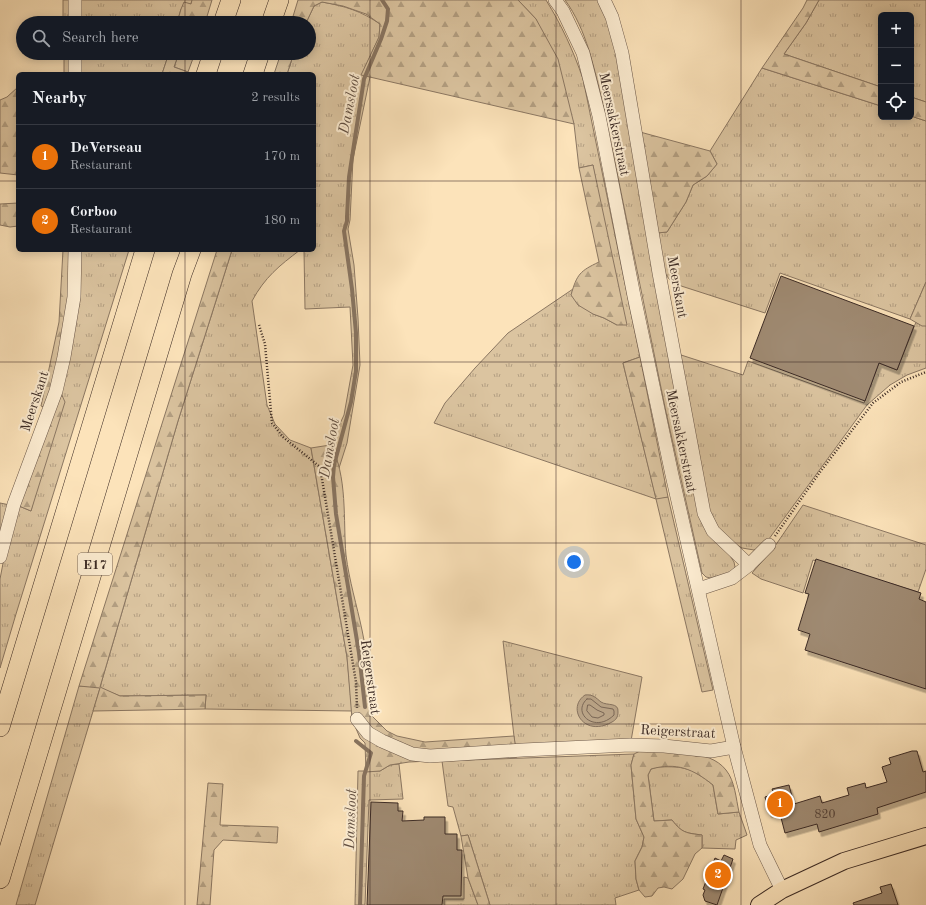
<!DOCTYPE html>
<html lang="en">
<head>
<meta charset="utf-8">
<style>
  body { margin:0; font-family:"Old Standard TT",serif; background:#242831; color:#f1f3f6 }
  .controls { position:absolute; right:12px; top:12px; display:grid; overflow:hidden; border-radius:6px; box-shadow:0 2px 10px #0003 }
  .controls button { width:36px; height:36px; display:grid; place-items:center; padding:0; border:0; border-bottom:1px solid #363941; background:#171b24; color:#f1f3f6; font:20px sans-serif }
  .you { position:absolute; left:574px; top:562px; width:14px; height:14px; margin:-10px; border:3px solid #fff; border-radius:50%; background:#1a73e8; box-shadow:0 0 0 6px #1a73e833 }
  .badge { display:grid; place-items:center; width:26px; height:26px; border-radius:50%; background:#b45309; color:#fff; font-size:13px; font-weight:700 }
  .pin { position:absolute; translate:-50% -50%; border:2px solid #fff; box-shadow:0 1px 4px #0006 }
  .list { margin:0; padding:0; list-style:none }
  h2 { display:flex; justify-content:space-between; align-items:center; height:52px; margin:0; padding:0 16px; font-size:17px }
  h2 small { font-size:13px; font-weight:400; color:#9ea1a6 }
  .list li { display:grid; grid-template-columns:26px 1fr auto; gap:12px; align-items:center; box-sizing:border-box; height:64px; padding:0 16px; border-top:1px solid #363941 }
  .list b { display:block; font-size:15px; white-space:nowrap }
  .list p { margin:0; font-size:13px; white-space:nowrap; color:#9ea1a6 }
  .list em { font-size:13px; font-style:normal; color:#9ea1a6 }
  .icon { flex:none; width:22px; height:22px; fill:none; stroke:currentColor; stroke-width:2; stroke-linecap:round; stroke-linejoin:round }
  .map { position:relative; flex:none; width:926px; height:905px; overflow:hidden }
  .search { position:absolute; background:#171b24; box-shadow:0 2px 10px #0003; left:16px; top:16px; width:300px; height:44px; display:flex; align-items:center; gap:10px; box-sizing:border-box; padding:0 14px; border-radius:22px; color:#9ea1a6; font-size:15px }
  .panel { position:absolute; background:#171b24; box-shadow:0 2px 10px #0003; left:16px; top:72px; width:300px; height:180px; border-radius:6px }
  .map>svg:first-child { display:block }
  .grass { fill:url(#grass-tufts); stroke:#8b7762 }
  .forest { fill:url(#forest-firs); stroke:#8b7762 }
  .water { fill:#baa487; stroke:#87735f }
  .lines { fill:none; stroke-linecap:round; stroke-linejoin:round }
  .shore { stroke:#7a6756; stroke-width:1 }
  .stream { stroke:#87735f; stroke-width:4 }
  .building { fill:#9f8a72; stroke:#3b2a24; filter:url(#shadow) }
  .minor-casing { stroke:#6b584a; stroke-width:14 }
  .major-casing { stroke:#3b2a24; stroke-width:18 }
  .highway-casing { stroke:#3b2a24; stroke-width:20 }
  .path { stroke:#3b2a24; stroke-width:2.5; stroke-dasharray:1 2; stroke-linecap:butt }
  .minor { stroke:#fdedd2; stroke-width:13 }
  .major { stroke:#fce3ba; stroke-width:16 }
  .highway { stroke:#fce3ba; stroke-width:19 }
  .grid { fill:none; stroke:#3b2a24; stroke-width:1; stroke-opacity:0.55 }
  .labels { text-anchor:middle; stroke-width:4; stroke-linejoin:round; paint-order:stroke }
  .number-label { font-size:12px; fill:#544238 }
  .shield { fill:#fdedd2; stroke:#756458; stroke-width:1 }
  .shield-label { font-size:13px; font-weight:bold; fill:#3b2a24 }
  .street-label { font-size:14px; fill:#3b2a24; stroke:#fdedd2 }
  .water-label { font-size:15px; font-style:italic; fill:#614f42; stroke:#fdedd2 }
</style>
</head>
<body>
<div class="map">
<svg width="926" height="905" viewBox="0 0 926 905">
  <defs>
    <pattern id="grass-tufts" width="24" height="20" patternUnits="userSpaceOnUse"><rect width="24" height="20" fill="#dbc4a0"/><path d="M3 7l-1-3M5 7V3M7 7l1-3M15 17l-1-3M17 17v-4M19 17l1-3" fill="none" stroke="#b39f82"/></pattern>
    <pattern id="forest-firs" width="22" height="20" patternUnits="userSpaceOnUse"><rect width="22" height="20" fill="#dbc4a0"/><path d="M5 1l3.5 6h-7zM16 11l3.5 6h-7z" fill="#b39f82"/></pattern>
    <filter id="shadow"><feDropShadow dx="2.5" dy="4.5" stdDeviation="0" flood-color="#0004"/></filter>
  </defs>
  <rect width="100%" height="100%" fill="#fce3ba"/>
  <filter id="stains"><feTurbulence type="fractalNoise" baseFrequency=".005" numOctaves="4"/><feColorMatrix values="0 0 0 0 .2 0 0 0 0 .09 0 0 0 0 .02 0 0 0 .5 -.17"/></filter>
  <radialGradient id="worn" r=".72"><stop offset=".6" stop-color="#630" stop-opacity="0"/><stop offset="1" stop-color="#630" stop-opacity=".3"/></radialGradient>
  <g class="grass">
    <path d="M63 0H69L70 23H63Z"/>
    <path d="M79 0H192L191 4 181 9 177 23H79Z"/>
    <path d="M518 0H546C562 26 573 50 583 79L640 357 623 363 656 498 668 497 713 690 702 692 656 499 434 423 445 403 475 368 508 333 573 289 571 295 593 314 604 318 617 325 593 165 579 168 574 124 536 19Z"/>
    <path d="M565 0H600L611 25 700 508 734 562 735 567 729 573 711 578 706 577 702 573 666 412 603 104C594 69 587 30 565 0Z"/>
    <path d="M819 0H926V102L911 97V15H881V87L784 54 806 23Z"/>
    <path d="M322 2C345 6 361 11 380 24L379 37 362 74 370 77 353 159 350 220 348 229 354 265 358 318 360 365 347 443 339 468 335 452 330 445 344 415 353 365 350 307 305 309 304 250H314V74H287L294 53H309V23H306L314 6Z"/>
    <rect x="64" y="53" width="6" height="21"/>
    <path d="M79 53H169L162 74H80Z"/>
    <path d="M179 53H195L188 72 174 67Z"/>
    <path d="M762 68 881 106V117H911V116L926 121V282L910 319 780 273 765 313 675 284C659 274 660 251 657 233L667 232 686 202 693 185 707 176 717 164 710 151Z"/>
    <path d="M81 250H129L16 614 0 668V579L5 553 19 506 31 511 60 391Z"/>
    <path d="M232 250H300C279 266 265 277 252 301L267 405 275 424 290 440 311 448 347 657 352 711 205 709 206 695 120 696 100 688 35 905H16L79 686 100 687 178 421Z"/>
    <path d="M916 322 926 326V368L907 375 890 385 867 405 766 543 758 549 754 550 742 548 727 539 711 519 678 354 743 375 748 361 864 403 879 363 897 370Z"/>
    <path d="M0 503 10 505 0 539Z"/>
    <path d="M803 505 926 545V569L918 592 813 560 803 593 761 579 752 573 773 549Z"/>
    <path d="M503 641 642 677 631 741 515 745Z"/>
    <path d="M634 754 631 765 636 819 644 837 642 847 635 861 636 879 639 890 615 898 616 905H490L468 835 461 836 453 807 448 806 442 761Z"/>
    <path d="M399 764 403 799 369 800 365 905H355L358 771H380L390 765Z"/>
    <path d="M658 767C685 766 692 768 713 785L718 814 739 812 747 835 736 840 735 849 702 848V835C686 833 682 833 672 820L654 821 648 775 651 769Z"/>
    <path d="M464 877 468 878 478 905H444V899H464Z"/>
  </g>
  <g class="forest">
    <path d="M192 0H212L205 23H177L181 9 184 2 191 4Z"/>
    <path d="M298 0H518L536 19 558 59 574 124 361 75 379 37 380 24 366 14 343 6 322 2 314 6 306 23H291Z"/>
    <path d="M807 0H819L806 23 784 54 881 87V106L762 68 803 8Z"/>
    <path d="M169 53H179L174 67 188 72V74H162Z"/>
    <path d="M281 53H294L287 74H274Z"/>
    <path d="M18 87V175L0 173V100L7 97Z"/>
    <path d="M911 97 926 102V121L911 116Z"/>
    <path d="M640 132 710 151 717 164 707 176 693 185 686 202 667 232 657 233Z"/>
    <path d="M593 165 627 325H617L604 318 593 314 578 305 571 295C577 274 580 271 599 262L579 168Z"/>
    <path d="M18 203V226L10 227 0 225V204Z"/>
    <path d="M63 250H72L69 296 61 354 47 408 41 406 59 322Z"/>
    <path d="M217 250H232L178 421 100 687 120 696 206 695 205 709 93 711 100 688 79 686Z"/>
    <path d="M926 282V326H922L910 319Z"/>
    <path d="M640 357 668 497 656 499 623 363Z"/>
    <path d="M60 391 65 402 31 511 19 506Z"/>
    <path d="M330 445C348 474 343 522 346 555 349 580 357 606 362 630 368 658 370 686 371 715L387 731 397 736 425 742 514 736 517 757 409 762 390 765 380 771 366 772 365 743 360 738 352 719 347 657 311 448Z"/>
    <path d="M640 751C666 752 709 748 726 770 735 781 736 799 739 812L718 814 713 785C693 769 677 762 651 769L648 775 654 821 672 820C682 833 686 833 702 835V848L695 854 683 879 672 889 664 887 658 888 652 896 645 897 639 890 636 879 635 861 642 847 644 837 636 819 631 765 634 754Z"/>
    <path d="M208 783 223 784 220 825 278 827 277 843 223 840 214 850 210 905H197Z"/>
    <path d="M468 835 490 905H478L468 878 461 836Z"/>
  </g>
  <path class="water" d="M585 695C593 694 596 698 601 702 607 706 619 702 618 712 618 717 616 720 612 722 584 738 566 708 585 695Z"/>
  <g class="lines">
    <g class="shore">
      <path d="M587 699H591L601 707 613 709 614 711V715C595 734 571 713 587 699Z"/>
      <path d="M588 705H590L597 710 604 713V715L598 718 592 717 587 711Z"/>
    </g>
    <g class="stream">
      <path d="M347 217V221L344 231 352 289 356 333V371L351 402 334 465 333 477 336 514 359 653 365 707"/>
      <path d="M347 217 349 177 364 79 381 39 387 21 388 9 382 0"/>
      <path d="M356 741 371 753 364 776 360 905"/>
    </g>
  </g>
  <g class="building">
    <path d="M781 276 914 326 897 370 879 363 865 401 750 358Z"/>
    <path d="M816 559 921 593 919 599 926 602V689L805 650 810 634 798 630 809 594 805 593Z"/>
    <path d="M912 751H917L923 772 926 771V792L877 808 878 814 819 832 817 824 785 833 779 810 769 813 765 797 774 794 772 789 789 785 794 804 820 796 822 803 849 795 847 788 865 783 866 788 887 782 882 767 891 764 889 758Z"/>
    <path d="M371 802 398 803V811H403L402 821 424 820V817H445V834H457V850H462L461 896H443L442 905H367Z"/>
    <path d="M724 855 733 859 717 905 705 901 703 895 705 890 703 889 715 858 721 861Z"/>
    <path d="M891 884 898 905H854L853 903 882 893 880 887Z"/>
  </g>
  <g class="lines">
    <g class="minor-casing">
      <g id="minor">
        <path d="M75 0V23"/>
        <path d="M555 0 563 11 583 53 599 116 634 296 672 475 734 747 760 845 782 890"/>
        <path d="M604 0 612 17 622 53 659 273 704 513 713 531 749 565"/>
        <path d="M75 53V74"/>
        <path d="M0 557 14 504 56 391 64 357 74 297 75 250"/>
        <path d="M699 589 732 578 749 565 769 545"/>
        <path d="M357 719 368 733 382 741 412 754 430 756 523 750 630 745 664 746 711 751 734 747"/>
      </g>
    </g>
    <g class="major-casing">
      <path id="major" d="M759 905 782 890 844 861 926 836"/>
    </g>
    <g class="highway-casing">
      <g id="highway">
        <path d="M223 23 231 0"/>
        <path d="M271 23 279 0"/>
        <path d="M206 74 213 53"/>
        <path d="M253 74 260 53"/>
        <path d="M0 727 145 250"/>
        <path d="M0 879 182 274 191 250"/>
      </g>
    </g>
    <g class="path">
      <path d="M259 325 265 344 272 423 283 437 320 467 356 682 357 708"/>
      <path d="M775 536 820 472 873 403 901 382 926 372"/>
    </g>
    <use href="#minor" class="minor"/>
    <use href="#major" class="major"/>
    <use href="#highway" class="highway"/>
  </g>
  <path class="grid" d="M185 0V23M370 0V905M556 0V905M741 0V905M185 53V74M0 181H18M314 181H926M185 250V905M0 362H926M0 543H926M0 724H926"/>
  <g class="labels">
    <g class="number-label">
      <text x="825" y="818">820</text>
    </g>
    <rect class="shield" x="78" y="553" width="34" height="22" rx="3"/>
    <g class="shield-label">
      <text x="95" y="569">E17</text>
    </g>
    <g class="street-label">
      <text transform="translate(615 124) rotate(78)" y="5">Meersakkerstraat</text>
      <text transform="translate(678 287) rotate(80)" y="5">Meerskant</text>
      <text transform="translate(34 401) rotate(-72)" y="5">Meerskant</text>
      <text transform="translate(682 441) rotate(78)" y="5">Meersakkerstraat</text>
      <text transform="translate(371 677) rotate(82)" y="5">Reigerstraat</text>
      <text transform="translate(678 731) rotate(3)" y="5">Reigerstraat</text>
    </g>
    <g class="water-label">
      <text transform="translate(349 104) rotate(-79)" y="5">Damsloot</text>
      <text transform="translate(329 448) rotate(-80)" y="5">Damsloot</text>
      <text transform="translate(350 819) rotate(-88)" y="5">Damsloot</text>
    </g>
  </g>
  <rect width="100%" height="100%" filter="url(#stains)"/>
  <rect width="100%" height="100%" fill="url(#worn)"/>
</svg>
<div class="controls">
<button>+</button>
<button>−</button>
<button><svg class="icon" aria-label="locate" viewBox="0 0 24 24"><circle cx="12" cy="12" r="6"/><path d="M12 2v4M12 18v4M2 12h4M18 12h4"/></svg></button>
</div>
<div class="you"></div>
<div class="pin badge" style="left:780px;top:804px;background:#e8710a">1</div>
<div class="pin badge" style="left:718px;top:875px;background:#e8710a">2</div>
<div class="search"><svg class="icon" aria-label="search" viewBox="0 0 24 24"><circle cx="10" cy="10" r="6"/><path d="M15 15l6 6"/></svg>Search here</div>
<section class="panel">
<h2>Nearby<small>2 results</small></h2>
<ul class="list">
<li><span class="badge" style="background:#e8710a">1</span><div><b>DeVerseau</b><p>Restaurant</p></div><em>170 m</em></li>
<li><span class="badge" style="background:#e8710a">2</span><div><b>Corboo</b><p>Restaurant</p></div><em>180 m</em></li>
</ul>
</section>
</div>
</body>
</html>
